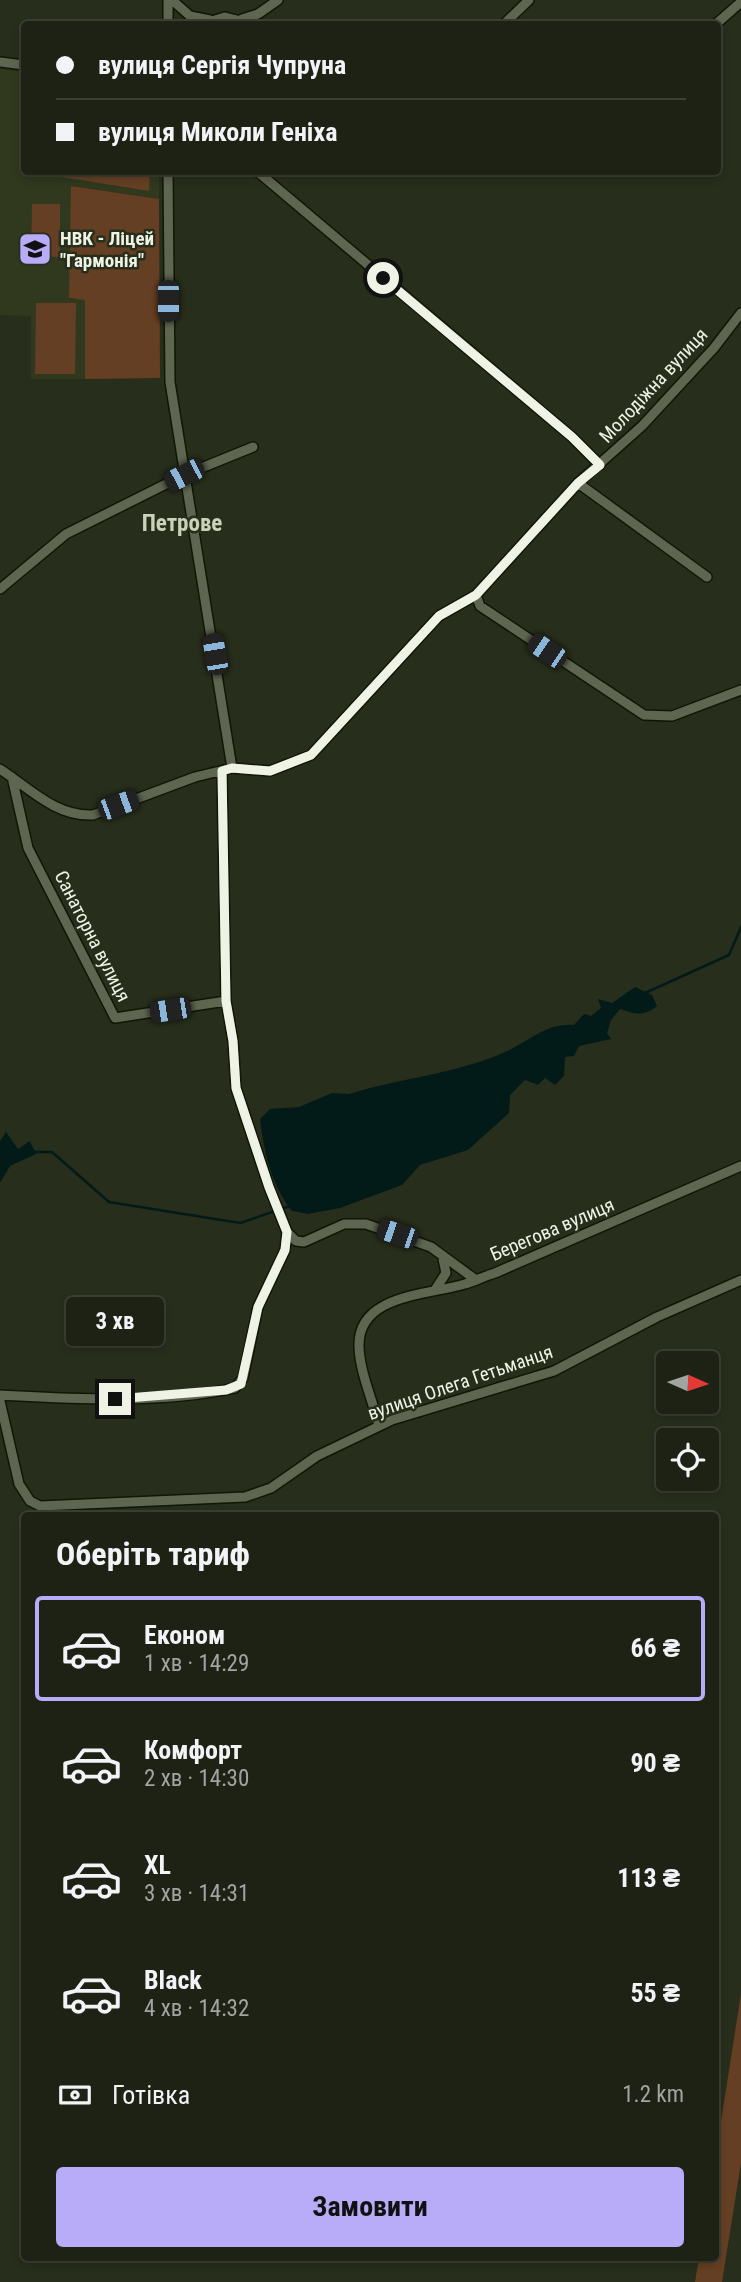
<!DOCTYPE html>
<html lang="uk">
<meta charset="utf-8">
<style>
body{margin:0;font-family:"Roboto Condensed",sans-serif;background:#262a1e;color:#f1f3f6;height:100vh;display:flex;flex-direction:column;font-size:26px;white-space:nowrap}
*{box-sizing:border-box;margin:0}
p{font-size:23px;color:#a1a4a0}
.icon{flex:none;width:38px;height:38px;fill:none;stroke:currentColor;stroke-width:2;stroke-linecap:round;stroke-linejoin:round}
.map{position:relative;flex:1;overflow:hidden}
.sheet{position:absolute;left:21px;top:1512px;width:698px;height:749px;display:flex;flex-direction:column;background:#1e2215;border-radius:7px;box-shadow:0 4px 10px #0003,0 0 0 2px #3c3f34}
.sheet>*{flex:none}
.banner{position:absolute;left:21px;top:21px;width:700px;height:154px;border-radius:7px;box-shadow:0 4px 10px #0003,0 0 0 2px #3c3f34;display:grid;align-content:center;height:154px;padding:0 35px;background:#1e2215}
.needle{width:46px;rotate:93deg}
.tools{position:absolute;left:656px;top:1351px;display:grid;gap:14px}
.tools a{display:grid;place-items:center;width:63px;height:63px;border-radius:7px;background:#1e2215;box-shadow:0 4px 10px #0003,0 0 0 2px #3c3f34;font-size:35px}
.end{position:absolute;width:32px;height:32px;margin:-16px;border:9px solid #eef3e6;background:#111;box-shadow:0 0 0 4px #111}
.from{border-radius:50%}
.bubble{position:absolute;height:49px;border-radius:7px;background:#1e2215;box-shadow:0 4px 10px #0003,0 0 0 2px #3c3f34;font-size:23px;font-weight:700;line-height:49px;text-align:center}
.car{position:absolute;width:21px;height:42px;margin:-21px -10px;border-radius:9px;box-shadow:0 0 5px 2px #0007;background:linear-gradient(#222 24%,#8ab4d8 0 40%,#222 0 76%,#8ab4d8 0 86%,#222 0)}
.banner b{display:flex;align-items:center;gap:24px;height:66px;font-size:26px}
.banner b+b{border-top:2px solid #3c3f34}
.banner i{width:18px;height:18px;background:#f1f3f6}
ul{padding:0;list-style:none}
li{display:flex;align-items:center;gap:21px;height:105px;margin:0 14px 10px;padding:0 21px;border:4px solid transparent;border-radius:7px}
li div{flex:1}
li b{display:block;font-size:26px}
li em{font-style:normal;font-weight:700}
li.current{border-color:#b8abf7}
li>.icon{width:63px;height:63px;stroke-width:1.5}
h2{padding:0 35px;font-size:32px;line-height:84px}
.pay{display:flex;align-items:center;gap:18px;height:77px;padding:0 35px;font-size:26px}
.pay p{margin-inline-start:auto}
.primary-button{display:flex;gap:14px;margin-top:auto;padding:14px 35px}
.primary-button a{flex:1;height:80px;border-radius:7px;background:#b8abf7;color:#111;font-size:28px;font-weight:700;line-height:80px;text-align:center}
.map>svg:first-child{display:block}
.built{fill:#30381e}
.green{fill:#653f23}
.water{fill:#021b19}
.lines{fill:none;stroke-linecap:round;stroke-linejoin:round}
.stream{stroke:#021b19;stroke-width:2.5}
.minor-casing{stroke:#111605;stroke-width:12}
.minor{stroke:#5e6550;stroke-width:9}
.route{stroke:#eef3e6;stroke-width:9}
.labels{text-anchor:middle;stroke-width:5;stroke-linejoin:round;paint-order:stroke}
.poi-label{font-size:19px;font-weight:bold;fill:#eef3e6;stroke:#282e1c;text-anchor:start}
.street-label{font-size:19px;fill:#eef3e6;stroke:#282e1c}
.quarter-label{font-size:23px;font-weight:bold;fill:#cad2ba;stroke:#282e1c}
</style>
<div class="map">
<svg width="741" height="2282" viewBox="0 0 741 2282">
<rect width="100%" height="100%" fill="#282e1c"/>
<path class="built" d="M 0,69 L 24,72 L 24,172 L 159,172 L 159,199 L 72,186 L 70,299 L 85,299 L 85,379 L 31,379 L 31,316 L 0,315 Z"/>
<path class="green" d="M 31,172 L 150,172 L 149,191 Z
M 71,186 L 159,199 L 160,378 L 85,379 L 85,300 L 69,298 Z
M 32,204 L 60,204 L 60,257 L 31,256 Z
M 36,303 L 76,303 L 75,374 L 35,374 Z
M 741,1994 L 741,2163 L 722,2282 L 695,2282 L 699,2258 L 716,2258 L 716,2153 Z"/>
<path class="water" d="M 635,987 L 652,995 L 657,1006 C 644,1017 635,1014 620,1009 L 611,1020 L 607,1033 L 611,1039 L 579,1046 L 574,1056 L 565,1057 L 564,1076 L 555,1085 L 545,1078 L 538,1085 L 525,1080 L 510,1095 L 509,1113 L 468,1150 L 420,1165 L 402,1185 L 340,1208 L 308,1214 L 292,1211 C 271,1184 264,1152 260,1119 L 270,1109 L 299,1107 L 332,1093 L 349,1094 C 400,1078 456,1074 505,1052 C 530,1041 546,1023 574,1025 L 584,1014 L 591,1016 L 601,1008 L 598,999 L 612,1003 Z
M 6,1132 L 18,1149 L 30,1141 L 36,1154 L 10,1166 L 0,1183 L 0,1141 Z"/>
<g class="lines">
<path class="stream" d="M 645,993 L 729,955 L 741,927
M 33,1152 L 52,1152 L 109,1202 L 240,1223 L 290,1206"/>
<defs>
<path id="minor" d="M 168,0 L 168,24
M 172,0 L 190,16 L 210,20
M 242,19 L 258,14 L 278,0
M 202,24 L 225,17 L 253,24
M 504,24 L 529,0
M 716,24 L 741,2
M 0,62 L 24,65
M 168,172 L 170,382 L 232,768
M 258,172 L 572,437 L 600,465
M 578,483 L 707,577
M 0,589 L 66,534 L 184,475 L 253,447
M 476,595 L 480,606 L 644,715 L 672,716 L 741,690
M 0,769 C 29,788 56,817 93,815 L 195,777 L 232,768 L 270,771 L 311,755 L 439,616 L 476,595 L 578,483 L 642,426 L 714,348 L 741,313
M 12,777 L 28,848 L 115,1018 L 226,1001
M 287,1232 L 296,1241 L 304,1242 L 344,1224 L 366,1224 L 431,1247 L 476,1280
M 435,1290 L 446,1273 L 443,1259
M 0,1395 C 77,1399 158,1404 235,1388 L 243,1378 L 258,1307 L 285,1250 L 287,1232 L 269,1187 L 236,1088 L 233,1041 L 226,1001 L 222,771
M 0,1401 L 19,1484 L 30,1501 L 40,1506 L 245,1497 L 271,1488 L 317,1456 L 392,1420 L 554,1371 L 657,1317 L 741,1280
M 379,1426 C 373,1401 360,1373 359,1347 C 357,1294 429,1295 465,1284 C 475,1281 485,1276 495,1273 L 741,1166"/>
</defs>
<use href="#minor" class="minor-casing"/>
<use href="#minor" class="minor"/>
</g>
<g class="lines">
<path class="route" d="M 115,1399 L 226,1390 L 241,1384 L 258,1307 L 285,1250 L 287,1232 L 269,1187 L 236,1088 L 233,1041 L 226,1001 L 222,771 L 232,768 L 270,771 L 311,755 L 439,616 L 476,595 L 578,483 L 600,465 L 572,437 L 383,278"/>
</g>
<defs>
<symbol id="school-square" viewBox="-11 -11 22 22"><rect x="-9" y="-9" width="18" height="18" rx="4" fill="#b8abf7" stroke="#282e1c"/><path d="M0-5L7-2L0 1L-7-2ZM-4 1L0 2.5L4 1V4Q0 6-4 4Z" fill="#111"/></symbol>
</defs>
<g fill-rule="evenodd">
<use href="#school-square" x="16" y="230" width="38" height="38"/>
</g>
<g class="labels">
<g class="poi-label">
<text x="60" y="245">НВК - Ліцей<tspan x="60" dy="22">"Гармонія"</tspan></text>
</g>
<g class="street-label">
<text transform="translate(653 385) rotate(-47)" y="7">Молодіжна вулиця</text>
<text transform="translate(93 936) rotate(63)" y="7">Санаторна вулиця</text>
<text transform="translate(552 1229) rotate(-23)" y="7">Берегова вулиця</text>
<text transform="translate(460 1382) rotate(-19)" y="7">вулиця Олега Гетьманця</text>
</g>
<g class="quarter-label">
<text x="182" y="531">Петрове</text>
</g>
</g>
</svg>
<div class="tools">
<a><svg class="needle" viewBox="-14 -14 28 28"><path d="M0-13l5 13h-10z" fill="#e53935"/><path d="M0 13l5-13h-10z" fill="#a1a4a0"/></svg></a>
<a><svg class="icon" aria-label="locate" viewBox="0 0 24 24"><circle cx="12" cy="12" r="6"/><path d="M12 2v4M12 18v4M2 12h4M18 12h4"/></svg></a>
</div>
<i class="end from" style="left:383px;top:278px"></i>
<i class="end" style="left:115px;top:1399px"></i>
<div class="bubble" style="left:66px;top:1297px;width:98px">3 хв</div>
<i class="car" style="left:168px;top:301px;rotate:180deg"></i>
<i class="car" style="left:184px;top:475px;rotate:243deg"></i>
<i class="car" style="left:547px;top:651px;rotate:304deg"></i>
<i class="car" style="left:215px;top:654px;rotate:350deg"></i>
<i class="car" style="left:118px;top:805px;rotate:70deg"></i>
<i class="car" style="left:170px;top:1010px;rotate:261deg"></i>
<i class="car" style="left:397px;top:1234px;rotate:289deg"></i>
<div class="banner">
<b><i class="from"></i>вулиця Сергія Чупруна</b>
<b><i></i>вулиця Миколи Геніха</b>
</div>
<section class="sheet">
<h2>Оберіть тариф</h2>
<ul>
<li class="current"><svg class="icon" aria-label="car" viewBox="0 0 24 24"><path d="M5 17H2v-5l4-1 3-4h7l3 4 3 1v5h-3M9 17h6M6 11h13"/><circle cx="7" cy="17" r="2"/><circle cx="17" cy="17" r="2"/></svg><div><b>Економ</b><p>1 хв · 14:29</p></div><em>66 ₴</em></li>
<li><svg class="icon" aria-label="car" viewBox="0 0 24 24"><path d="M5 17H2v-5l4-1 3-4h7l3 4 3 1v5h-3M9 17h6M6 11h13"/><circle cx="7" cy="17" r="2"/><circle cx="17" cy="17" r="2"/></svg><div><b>Комфорт</b><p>2 хв · 14:30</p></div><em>90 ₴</em></li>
<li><svg class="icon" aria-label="car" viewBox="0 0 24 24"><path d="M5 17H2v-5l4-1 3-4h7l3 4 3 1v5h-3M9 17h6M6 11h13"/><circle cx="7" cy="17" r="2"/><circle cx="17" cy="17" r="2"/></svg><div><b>XL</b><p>3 хв · 14:31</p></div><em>113 ₴</em></li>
<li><svg class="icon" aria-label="car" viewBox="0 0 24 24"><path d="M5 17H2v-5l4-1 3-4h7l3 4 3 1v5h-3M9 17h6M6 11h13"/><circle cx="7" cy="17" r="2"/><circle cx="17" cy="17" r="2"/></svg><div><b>Black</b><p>4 хв · 14:32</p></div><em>55 ₴</em></li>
</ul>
<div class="pay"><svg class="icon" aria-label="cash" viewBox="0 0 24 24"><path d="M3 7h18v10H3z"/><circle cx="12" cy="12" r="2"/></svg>Готівка<p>1.2 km</p></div>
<div class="primary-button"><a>Замовити</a></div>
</section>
</div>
